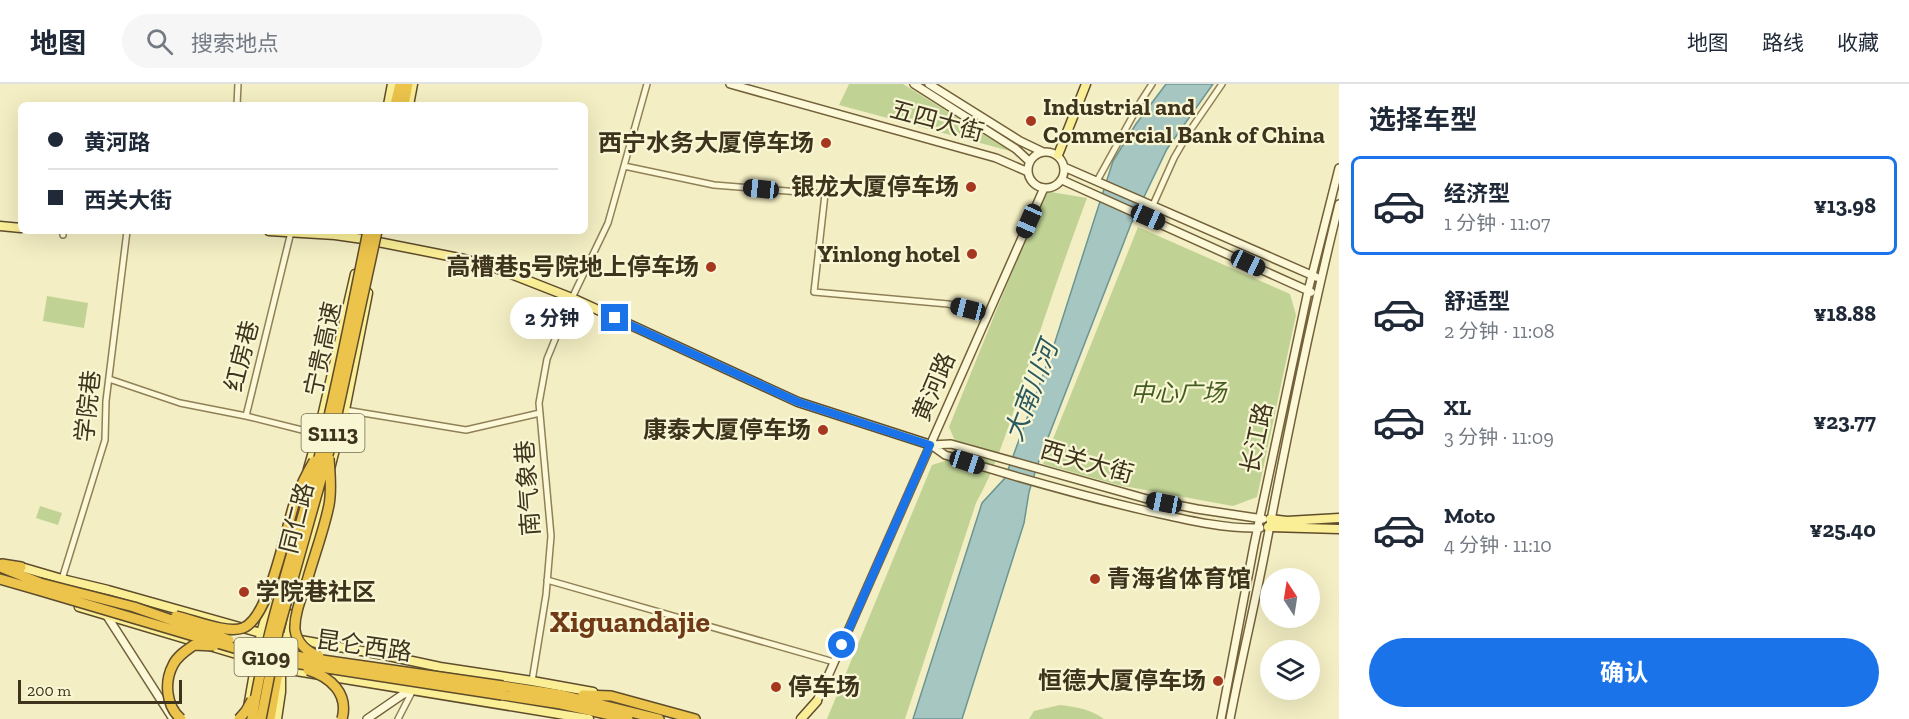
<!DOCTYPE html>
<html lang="zh">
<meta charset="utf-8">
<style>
body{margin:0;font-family:"Zilla Slab","Noto Sans SC",serif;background:#f6f6f7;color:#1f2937;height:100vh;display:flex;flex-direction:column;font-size:22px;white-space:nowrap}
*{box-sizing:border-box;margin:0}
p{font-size:20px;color:#747a83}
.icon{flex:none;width:33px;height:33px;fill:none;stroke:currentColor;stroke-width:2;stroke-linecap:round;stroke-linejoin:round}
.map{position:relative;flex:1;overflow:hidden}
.drawer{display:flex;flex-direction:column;background:#fff;width:570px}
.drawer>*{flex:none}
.top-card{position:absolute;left:18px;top:18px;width:570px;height:132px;border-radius:9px;box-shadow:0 6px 24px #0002;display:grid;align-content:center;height:132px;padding:0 30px;background:#fff}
.needle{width:39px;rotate:348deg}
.buttons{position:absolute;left:1260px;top:484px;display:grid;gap:12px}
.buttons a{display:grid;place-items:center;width:60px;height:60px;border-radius:50%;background:#fff;box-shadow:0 6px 24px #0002;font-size:30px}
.scale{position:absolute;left:18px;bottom:15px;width:164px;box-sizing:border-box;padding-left:6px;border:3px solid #3e331d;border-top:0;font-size:16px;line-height:21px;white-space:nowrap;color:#3e331d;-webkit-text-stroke:4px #f9f6d4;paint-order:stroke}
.end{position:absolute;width:27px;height:27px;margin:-14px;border:8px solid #1a73e8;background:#fff;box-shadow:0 0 0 3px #fff}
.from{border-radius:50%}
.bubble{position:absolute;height:42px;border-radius:21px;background:#fff;box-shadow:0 6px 24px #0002;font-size:20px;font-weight:700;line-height:42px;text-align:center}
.car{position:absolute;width:18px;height:36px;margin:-18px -9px;border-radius:8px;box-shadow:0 0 4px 2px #0007;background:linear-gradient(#222 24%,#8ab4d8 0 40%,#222 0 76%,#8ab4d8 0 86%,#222 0)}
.top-card b{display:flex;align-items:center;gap:21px;height:57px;font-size:22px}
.top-card b+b{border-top:2px solid #e0e1e3}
.top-card i{width:15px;height:15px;background:#1f2937}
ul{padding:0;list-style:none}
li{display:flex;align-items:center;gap:18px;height:99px;margin:0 12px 9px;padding:0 18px;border:3px solid transparent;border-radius:9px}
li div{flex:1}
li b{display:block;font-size:22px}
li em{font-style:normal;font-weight:700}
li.active{border-color:#1a73e8}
li>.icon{width:54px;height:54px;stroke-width:1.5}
h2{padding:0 30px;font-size:27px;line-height:72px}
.action{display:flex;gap:12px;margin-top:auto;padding:12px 30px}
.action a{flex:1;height:69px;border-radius:36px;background:#1a73e8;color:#fff;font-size:24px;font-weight:700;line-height:69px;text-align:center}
header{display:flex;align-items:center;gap:36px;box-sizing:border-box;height:84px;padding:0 30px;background:#fff;border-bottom:2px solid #e0e1e3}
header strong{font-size:28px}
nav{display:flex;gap:33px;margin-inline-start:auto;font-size:21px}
.search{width:420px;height:54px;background:#f6f6f7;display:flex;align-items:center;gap:15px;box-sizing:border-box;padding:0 21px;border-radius:33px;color:#747a83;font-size:22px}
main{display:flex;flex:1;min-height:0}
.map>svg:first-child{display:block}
.green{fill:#c0d395}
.water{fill:#a6c6c2;stroke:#6b9593;stroke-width:1.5}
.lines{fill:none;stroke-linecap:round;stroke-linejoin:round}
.street-casing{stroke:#908057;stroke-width:8}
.secondary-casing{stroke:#72613a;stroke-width:10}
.primary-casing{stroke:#5e4c2c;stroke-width:11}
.highway-casing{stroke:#5e4c2c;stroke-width:12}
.street{stroke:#fcf8d8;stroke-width:5}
.secondary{stroke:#fcf8d8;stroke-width:7}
.primary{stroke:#faee97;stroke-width:8}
.highway{stroke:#ecc34b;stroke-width:9}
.highway-bridge-casing{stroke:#5e4c2c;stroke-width:12;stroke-linecap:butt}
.highway-bridge{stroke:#ecc34b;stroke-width:9}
.route{stroke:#1a73e8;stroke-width:8}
.poi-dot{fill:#a73820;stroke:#f9f6d4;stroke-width:2}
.labels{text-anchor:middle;stroke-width:4.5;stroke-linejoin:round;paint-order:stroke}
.shield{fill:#f9f6d4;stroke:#766e54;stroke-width:1.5}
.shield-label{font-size:22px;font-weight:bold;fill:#3e331d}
.poi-label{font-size:24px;font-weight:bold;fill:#3e331d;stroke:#f9f6d4;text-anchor:end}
.street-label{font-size:24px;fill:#3e331d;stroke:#f9f6d4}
.park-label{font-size:24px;font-style:italic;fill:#435d21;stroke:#f9f6d4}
.water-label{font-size:26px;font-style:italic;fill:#2b5960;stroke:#f9f6d4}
.district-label{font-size:30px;font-weight:bold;fill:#703a17;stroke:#f9f6d4}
</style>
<header>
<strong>地图</strong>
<div class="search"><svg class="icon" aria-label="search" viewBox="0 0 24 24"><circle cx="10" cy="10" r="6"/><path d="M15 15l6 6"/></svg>搜索地点</div>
<nav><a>地图</a><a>路线</a><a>收藏</a></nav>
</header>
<main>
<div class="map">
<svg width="1339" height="635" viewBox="0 0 1339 635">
<rect width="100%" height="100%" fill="#f3eec3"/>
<path class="green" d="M 849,0 L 903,0 L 1010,67 L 839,21 Z
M 1051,108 L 1087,114 C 1065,173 1045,232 1025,292 C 1011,335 998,379 976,419 L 905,635 L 827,635 L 932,381 L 951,375 L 956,359 L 949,343 L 1044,109 Z
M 1138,143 L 1290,210 L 1296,231 L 1257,413 L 1233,422 L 1118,401 L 1043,380 Z
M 47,212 L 88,219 L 84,244 L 43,237 Z
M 40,422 L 62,429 L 58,441 L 36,434 Z
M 1060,621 C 1077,623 1090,625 1104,635 L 1029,635 L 1034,627 Z"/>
<path class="water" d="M 1166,0 L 1213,0 L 1167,65 L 1131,140 L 1037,382 L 1029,408 L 1024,439 L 962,635 L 913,635 L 982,419 L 1005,394 L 1054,261 L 1113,77 L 1136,40 Z"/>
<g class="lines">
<defs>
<path id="street" d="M 237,21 L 238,0
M 624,82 L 714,101 L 825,110 L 814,208 L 948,220 L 968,225 L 986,233
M 1097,97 L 1141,17 L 1152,0
M 1153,121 L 1174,74 L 1189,48 L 1222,0
M 63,151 L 63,147
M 109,295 L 180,319 L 246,332 L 318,350
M 345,326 L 466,346 L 540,329
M 246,332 L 291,148
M 62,495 L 105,356 L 106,317 L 127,147
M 547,496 L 834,578
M 532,597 L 546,511 L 551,452 L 539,319 L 547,275 L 572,214 L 608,139 L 647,0
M 398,635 L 413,606"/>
<path id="secondary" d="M 730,0 L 996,74 L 1028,88
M 914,0 L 1016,65 L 1030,78
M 929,0 L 1020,57 L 1043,68
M1028 86a18 18 0 1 1 36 0a18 18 0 1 1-36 0Z
M 1064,83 L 1316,193
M 1062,96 L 1311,208
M 931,361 L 945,371 C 1012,392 1079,411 1147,427 C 1183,435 1223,445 1260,444
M 931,361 L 951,360 L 1147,415 L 1197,425 L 1263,435
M 107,532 L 173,635
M 817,617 L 1044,104
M 367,635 L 402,611 L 413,606
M 1221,635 L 1254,461 L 1308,207 L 1339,84
M 1230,635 C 1241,577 1255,520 1266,462 C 1288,347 1311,233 1339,120"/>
<path id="primary" d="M 388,21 L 392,0
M 409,21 L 413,0
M 1058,71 L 1086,0
M 0,142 L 21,144
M 269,147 L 335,151 L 363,155 L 464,175 L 498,185 L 572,214 L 798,318 L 931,361
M 308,385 L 318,350 L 355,190
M 1270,435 L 1287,437 L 1339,434
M 1268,443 L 1339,445
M 21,483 L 62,495 L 108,506 L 261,549 L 384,571 L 440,583 L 532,597 L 593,608
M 297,515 L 345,326 L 368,209
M 79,523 L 290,586 L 589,635
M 283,573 L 293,530
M 246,635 L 261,549 L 276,498
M 277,635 L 281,608 L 281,589
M 801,635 L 817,617"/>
<path id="highway" d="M 395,21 L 400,0
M 404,21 L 408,0
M 2,480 L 21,483
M 0,483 L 40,499
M 0,495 L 38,506
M 503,602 L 562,611 L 659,635
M 502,611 L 561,620 L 628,635
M 583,611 L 611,612 L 695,635
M 270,635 L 277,594 L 281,584"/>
</defs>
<use href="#street" class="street-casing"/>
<use href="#secondary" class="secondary-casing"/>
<use href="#primary" class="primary-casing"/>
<use href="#highway" class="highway-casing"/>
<use href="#street" class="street"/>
<use href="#secondary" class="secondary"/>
<use href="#primary" class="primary"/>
<use href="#highway" class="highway"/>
<defs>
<path id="highway-bridge" d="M 40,499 L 134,523 L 229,556
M 38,506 L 275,576 L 502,611
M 176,532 C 194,536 227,550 243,544 C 270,534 286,442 296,414 C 301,401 307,389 314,377
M 242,560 L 301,573 L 503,602
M 319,572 C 307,568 297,559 295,546 C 294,530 302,512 307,497 C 314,472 324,446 329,421 C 332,405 330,390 329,374
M 308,586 C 330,593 349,609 342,635
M 181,635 C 166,622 164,598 173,581 C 177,572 187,566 194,561 L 214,562
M 239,635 L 246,627 L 252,616
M 252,635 C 266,543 298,455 321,366 C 339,293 353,220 368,147
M 261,635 L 278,548 L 329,367 L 377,147"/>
</defs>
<use href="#highway-bridge" class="highway-bridge-casing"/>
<use href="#highway-bridge" class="highway-bridge"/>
</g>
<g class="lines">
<path class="route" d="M 615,234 L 798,318 L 930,361 L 842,561"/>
</g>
<g class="poi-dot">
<circle cx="1031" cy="37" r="6"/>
<circle cx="826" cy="59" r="6"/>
<circle cx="971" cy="103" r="6"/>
<circle cx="972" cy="170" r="6"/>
<circle cx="711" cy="183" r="6"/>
<circle cx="823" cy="346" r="6"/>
<circle cx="1095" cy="495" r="6"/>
<circle cx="244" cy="508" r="6"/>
<circle cx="1218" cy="597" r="6"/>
<circle cx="776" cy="603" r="6"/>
</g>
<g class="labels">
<g class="shield">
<rect x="301.5" y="330" width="63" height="38" rx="4.5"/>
<rect x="234.5" y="554" width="63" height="38" rx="4.5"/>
</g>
<g class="shield-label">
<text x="333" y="357">S1113</text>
<text x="266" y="581">G109</text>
</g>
<g class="poi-label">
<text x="1043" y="31" text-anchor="start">Industrial and<tspan x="1043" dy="28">Commercial Bank of China</tspan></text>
<text x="814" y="67">西宁水务大厦停车场</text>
<text x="959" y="111">银龙大厦停车场</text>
<text x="960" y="178">Yinlong hotel</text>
<text x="699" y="191">高槽巷5号院地上停车场</text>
<text x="811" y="354">康泰大厦停车场</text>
<text x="1107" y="503" text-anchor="start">青海省体育馆</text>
<text x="256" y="516" text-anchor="start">学院巷社区</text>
<text x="1206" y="605">恒德大厦停车场</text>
<text x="788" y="611" text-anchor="start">停车场</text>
</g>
<g class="street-label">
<text transform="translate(937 37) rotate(15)" y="8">五四大街</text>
<text transform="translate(323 265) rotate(-78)" y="8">宁贵高速</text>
<text transform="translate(242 272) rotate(-76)" y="8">红房巷</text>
<text transform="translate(934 303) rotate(-67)" y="8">黄河路</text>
<text transform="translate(88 322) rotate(-84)" y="8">学院巷</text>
<text transform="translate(1257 354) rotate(-78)" y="8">长江路</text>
<text transform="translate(1087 378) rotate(16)" y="8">西关大街</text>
<text transform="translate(528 404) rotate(-94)" y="8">南气象巷</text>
<text transform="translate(297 434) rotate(-76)" y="8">同仁路</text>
<text transform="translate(364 562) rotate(8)" y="8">昆仑西路</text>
</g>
<g class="park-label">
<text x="1178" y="317">中心广场</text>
</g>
<g class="water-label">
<text transform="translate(1031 307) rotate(-69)" y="9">大南川河</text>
</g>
<g class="district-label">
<text x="630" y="548">Xiguandajie</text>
</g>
</g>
</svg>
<div class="buttons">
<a><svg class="needle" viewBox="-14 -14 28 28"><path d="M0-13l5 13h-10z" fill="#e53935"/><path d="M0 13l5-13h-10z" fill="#747a83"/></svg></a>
<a><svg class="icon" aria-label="layers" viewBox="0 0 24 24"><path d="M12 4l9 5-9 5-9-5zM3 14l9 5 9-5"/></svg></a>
</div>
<div class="scale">200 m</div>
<i class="end from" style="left:842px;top:561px"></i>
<i class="end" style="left:615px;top:234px"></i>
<div class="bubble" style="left:510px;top:213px;width:84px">2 分钟</div>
<i class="car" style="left:761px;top:105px;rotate:276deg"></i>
<i class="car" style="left:1148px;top:133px;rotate:114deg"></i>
<i class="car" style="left:1029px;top:137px;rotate:204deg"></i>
<i class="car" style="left:1248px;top:179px;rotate:115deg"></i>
<i class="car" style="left:968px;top:225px;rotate:284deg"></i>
<i class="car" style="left:967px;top:378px;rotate:108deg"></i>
<i class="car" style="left:1164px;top:419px;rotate:281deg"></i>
<div class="top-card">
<b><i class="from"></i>黄河路</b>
<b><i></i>西关大街</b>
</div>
</div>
<section class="drawer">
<h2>选择车型</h2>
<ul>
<li class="active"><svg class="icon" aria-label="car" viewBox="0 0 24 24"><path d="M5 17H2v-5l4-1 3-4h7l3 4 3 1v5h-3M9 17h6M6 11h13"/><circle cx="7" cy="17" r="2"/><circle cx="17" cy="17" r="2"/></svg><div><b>经济型</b><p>1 分钟 · 11:07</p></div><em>¥13.98</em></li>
<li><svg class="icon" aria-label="car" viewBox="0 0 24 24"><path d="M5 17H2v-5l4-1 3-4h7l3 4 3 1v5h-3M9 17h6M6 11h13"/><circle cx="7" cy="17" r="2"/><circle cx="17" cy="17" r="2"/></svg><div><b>舒适型</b><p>2 分钟 · 11:08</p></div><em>¥18.88</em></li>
<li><svg class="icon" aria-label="car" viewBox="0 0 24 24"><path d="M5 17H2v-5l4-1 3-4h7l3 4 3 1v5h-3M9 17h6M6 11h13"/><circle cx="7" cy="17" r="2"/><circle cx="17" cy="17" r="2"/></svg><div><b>XL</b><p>3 分钟 · 11:09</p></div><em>¥23.77</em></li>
<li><svg class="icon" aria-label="car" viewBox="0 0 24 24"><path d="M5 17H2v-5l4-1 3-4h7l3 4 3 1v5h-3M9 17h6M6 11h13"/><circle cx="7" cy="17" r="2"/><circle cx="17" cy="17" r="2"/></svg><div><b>Moto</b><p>4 分钟 · 11:10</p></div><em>¥25.40</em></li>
</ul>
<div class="action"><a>确认</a></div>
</section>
</main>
